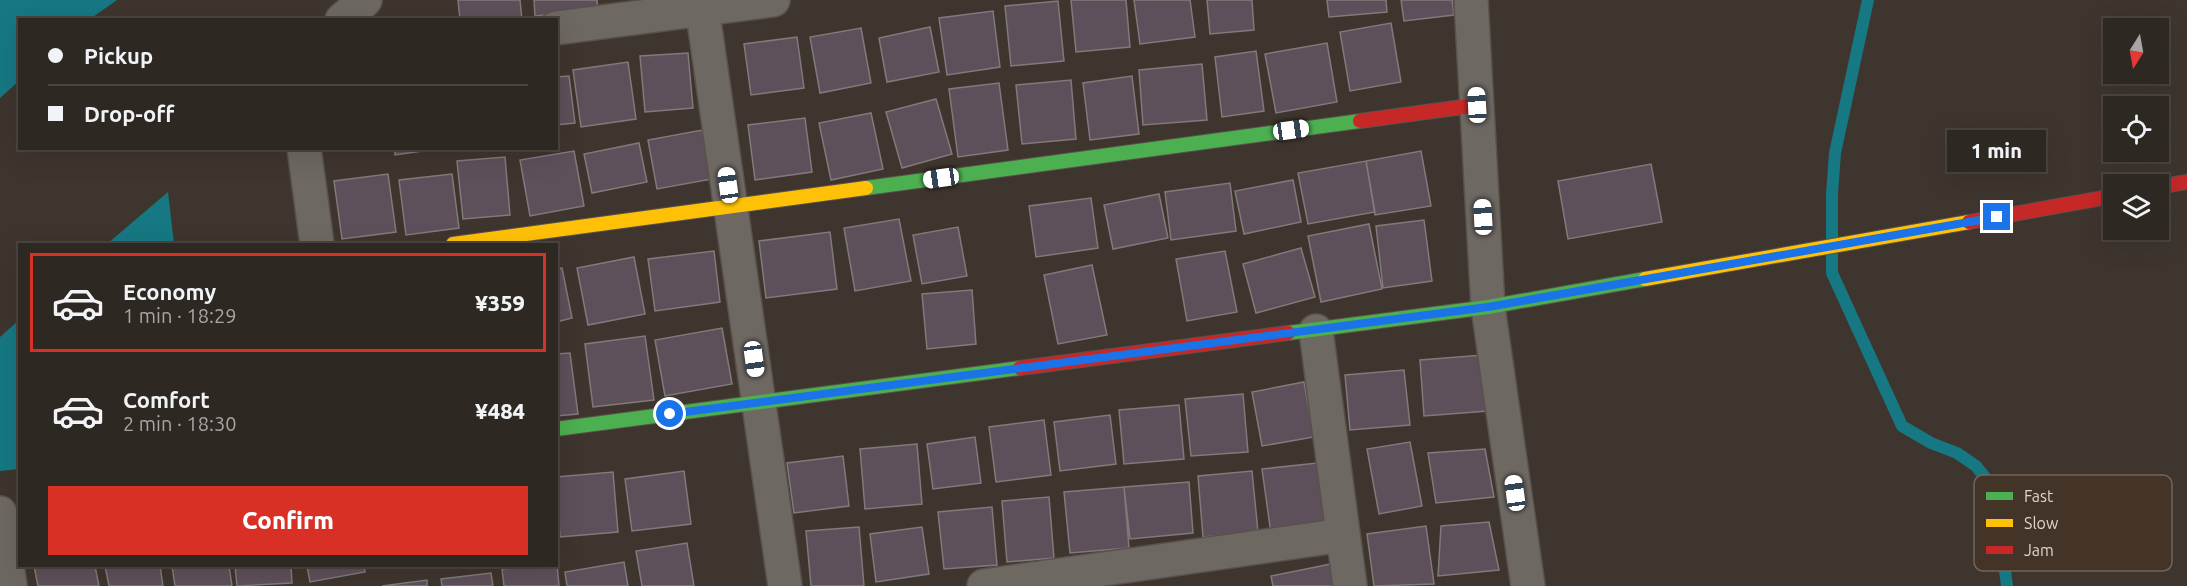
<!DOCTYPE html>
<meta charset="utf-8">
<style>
body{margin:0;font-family:Ubuntu,sans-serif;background:#36302a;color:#f1f3f6;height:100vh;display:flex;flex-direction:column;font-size:22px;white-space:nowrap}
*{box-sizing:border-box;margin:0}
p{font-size:20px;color:#a7a6a5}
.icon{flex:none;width:33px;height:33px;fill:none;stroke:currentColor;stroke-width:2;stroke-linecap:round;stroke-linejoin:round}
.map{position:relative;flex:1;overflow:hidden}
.panel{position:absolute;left:18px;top:243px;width:540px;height:324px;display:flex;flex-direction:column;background:#2e2822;border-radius:0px;box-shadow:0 6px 24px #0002,0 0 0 2px #494440}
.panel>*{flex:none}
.guide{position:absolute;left:18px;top:18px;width:540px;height:132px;border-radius:0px;box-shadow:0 6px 24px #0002,0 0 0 2px #494440;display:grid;align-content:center;height:132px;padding:0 30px;background:#2e2822}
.needle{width:39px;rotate:191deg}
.tools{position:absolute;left:2103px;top:18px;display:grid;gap:12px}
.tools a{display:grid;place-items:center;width:66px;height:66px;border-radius:0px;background:#2e2822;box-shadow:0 6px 24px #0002,0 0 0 2px #494440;font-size:30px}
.end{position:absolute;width:27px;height:27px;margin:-14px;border:8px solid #1a73e8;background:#fff;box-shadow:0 0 0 3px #fff}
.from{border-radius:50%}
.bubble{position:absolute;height:42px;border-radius:0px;background:#2e2822;box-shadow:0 6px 24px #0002,0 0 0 2px #494440;font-size:20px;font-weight:800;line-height:42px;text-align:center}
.car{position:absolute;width:18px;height:36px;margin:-18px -9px;border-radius:8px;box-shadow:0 0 4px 2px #0007;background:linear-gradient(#fff 24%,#345 0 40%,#fff 0 76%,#345 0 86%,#fff 0)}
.guide b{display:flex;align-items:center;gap:21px;height:57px;font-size:22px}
.guide b+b{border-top:2px solid #494440}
.guide i{width:15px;height:15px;background:#f1f3f6}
ul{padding:10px 0 0;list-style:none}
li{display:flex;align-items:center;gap:18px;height:99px;margin:0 12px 9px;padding:0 18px;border:3px solid transparent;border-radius:0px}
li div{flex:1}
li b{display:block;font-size:22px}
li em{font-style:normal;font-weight:800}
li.selected{border-color:#d93025}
li>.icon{width:54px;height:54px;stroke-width:1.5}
.button{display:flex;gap:12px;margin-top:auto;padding:12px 30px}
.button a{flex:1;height:69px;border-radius:0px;background:#d93025;color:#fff;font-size:24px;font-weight:800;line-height:69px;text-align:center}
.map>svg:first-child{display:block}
.water{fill:#167883}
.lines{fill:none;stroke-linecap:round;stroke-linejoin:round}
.stream{stroke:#167883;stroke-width:12}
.building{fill:#5e505a;stroke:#817a7a;stroke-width:1.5}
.street-casing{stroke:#59514b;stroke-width:36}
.fast-casing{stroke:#59514b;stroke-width:16}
.slow-casing{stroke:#59514b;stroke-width:16}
.jam-casing{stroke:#59514b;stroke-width:16}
.street{stroke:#6e6863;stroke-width:33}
.fast{stroke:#4caf50;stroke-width:14}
.slow{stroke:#ffc107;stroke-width:14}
.jam{stroke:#c62828;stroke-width:14}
.route{stroke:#1a73e8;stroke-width:8}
.key{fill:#443428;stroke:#72645a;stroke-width:1.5}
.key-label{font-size:16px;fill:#dfd5ce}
</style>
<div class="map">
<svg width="2187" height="586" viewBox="0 0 2187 586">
<rect width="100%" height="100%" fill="#3e352e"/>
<path class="water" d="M 0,0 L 117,0 L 90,19 L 20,20 L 19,81 L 0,98 Z
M 168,192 L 174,244 L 107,244 Z
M 19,320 L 19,469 L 0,471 L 0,337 Z"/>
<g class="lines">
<path class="stream" d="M 1868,0 L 1835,153 L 1832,194 L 1832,273 L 1902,426 L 1931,443 L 1957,453 L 1976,466 L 1987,480 L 1996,502 L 2007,586"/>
</g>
<path class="building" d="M 458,0 L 520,0 L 522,20 L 460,20 Z
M 534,0 L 597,0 L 598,11 L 535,16 Z
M 1071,0 L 1126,0 L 1130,47 L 1076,52 Z
M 1134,0 L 1190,0 L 1195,37 L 1140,44 Z
M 1207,0 L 1252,0 L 1254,30 L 1210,34 Z
M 1327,0 L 1386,0 L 1387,12 L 1329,17 Z
M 1401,0 L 1452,0 L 1454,15 L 1404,21 Z
M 1058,1 L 1064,61 L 1011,66 L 1005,6 Z
M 993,11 L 1000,67 L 947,75 L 939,18 Z
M 1391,23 L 1401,82 L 1350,91 L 1340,32 Z
M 930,27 L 939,72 L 887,82 L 879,38 Z
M 861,28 L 871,83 L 820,93 L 810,37 Z
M 797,37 L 804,88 L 751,95 L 744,44 Z
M 1327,43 L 1337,102 L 1276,113 L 1265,54 Z
M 1256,51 L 1264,111 L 1222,117 L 1215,57 Z
M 688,53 L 693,108 L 645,112 L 640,56 Z
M 628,62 L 636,119 L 581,127 L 573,70 Z
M 1202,64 L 1207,120 L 1143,125 L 1139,70 Z
M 569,76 L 575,123 L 556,125 L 556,77 Z
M 1132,76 L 1139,134 L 1090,140 L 1083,83 Z
M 1071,80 L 1076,139 L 1022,144 L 1016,85 Z
M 999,83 L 1008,150 L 958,157 L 949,89 Z
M 936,99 L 952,154 L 902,168 L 886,112 Z
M 871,113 L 883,169 L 831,180 L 819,123 Z
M 805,118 L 812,172 L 755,180 L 748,125 Z
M 702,130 L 712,179 L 657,189 L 648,140 Z
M 639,143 L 647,182 L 592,193 L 584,154 Z
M 395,148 L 444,148 L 395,155 Z
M 574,151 L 584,206 L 530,216 L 520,160 Z
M 1421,151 L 1431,206 L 1375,215 L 1366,161 Z
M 505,157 L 510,215 L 463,219 L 457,161 Z
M 1366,161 L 1375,212 L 1308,224 L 1298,173 Z
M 1651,164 L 1662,222 L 1568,239 L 1558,181 Z
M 388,174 L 396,232 L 342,239 L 334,181 Z
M 452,174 L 459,228 L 406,235 L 399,180 Z
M 1293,180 L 1301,222 L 1244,234 L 1235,191 Z
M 1230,183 L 1236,231 L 1171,240 L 1165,192 Z
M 1159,194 L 1168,238 L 1113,249 L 1104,205 Z
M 1091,198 L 1098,248 L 1036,257 L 1029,206 Z
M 899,219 L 911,281 L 855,291 L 844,228 Z
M 1424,220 L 1432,281 L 1383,288 L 1376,226 Z
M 1369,224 L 1382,289 L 1321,302 L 1308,236 Z
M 958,227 L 967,276 L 922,284 L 913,235 Z
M 830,232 L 837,289 L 766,298 L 759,241 Z
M 1301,248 L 1315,297 L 1256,313 L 1243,264 Z
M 714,251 L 720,302 L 655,311 L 648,259 Z
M 1225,251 L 1237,312 L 1187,321 L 1176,259 Z
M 634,257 L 645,314 L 588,325 L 577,268 Z
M 1092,265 L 1107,335 L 1058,344 L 1044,275 Z
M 562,268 L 572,318 L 556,322 L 556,269 Z
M 972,290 L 976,344 L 927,349 L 922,294 Z
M 722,328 L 732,384 L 665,396 L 655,340 Z
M 645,336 L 654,400 L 593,407 L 585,344 Z
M 570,353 L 578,414 L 556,416 L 556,354 Z
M 1483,355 L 1488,411 L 1424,416 L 1420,360 Z
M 1404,370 L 1410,425 L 1350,430 L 1345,375 Z
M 1304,382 L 1314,437 L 1262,446 L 1252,392 Z
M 1243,394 L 1248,452 L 1191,456 L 1185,399 Z
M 1179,405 L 1184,459 L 1124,464 L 1119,410 Z
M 1110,415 L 1116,464 L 1060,471 L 1054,422 Z
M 1044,420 L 1051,475 L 996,482 L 989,427 Z
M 975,437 L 981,483 L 933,489 L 927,444 Z
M 1410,442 L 1422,506 L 1379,514 L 1367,449 Z
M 917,444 L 922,504 L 865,509 L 860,449 Z
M 1485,449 L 1494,497 L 1436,503 L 1428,453 Z
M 843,456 L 849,506 L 794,513 L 787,463 Z
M 1317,463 L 1326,527 L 1271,534 L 1262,469 Z
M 684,471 L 691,524 L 632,531 L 625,479 Z
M 1252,471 L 1258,532 L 1203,537 L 1198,476 Z
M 613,472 L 618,532 L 560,537 L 556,477 Z
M 1189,482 L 1193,533 L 1130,539 L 1124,487 Z
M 1124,487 L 1129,548 L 1070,553 L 1064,492 Z
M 1049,497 L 1054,558 L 1007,562 L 1002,501 Z
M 992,507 L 997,565 L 944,569 L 938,512 Z
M 1489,522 L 1499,570 L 1438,576 L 1441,526 Z
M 1426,526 L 1434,584 L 1374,586 L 1367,534 Z
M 859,527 L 864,586 L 811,586 L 806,531 Z
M 922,527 L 929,574 L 876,582 L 870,534 Z
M 687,543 L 694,586 L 642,586 L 636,551 Z
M 624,562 L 628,586 L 567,586 L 565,572 Z
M 557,564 L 559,586 L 504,586 L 502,569 Z
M 1331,564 L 1335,586 L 1273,586 L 1271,576 Z
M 34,566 L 95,566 L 99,586 L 38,586 Z
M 105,566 L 160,566 L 163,586 L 109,586 Z
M 172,566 L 229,566 L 232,586 L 175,586 Z
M 235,566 L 291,566 L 292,583 L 237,586 Z
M 307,566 L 364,566 L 365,572 L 310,582 Z
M 491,573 L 493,586 L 442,586 L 441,579 Z
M 427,580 L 427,586 L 382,586 Z"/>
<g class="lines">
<defs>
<path id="street" d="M 701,0 L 785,586
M 1471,0 L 1488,307 L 1528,586
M 342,20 L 365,0
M 556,28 L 773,0
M 304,148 L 317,244
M 1316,331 L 1350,586
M 0,513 L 10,586
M 984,586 L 1343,535"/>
<path id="fast" d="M 866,188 L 1360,121
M 1288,333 L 1488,307 L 1645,279
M 556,429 L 1020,368"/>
<path id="slow" d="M 453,244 L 866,188
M 1645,279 L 1969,222"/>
<path id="jam" d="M 1360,121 L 1477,105
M 2158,187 L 2187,182
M 1969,222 L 2114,196
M 1020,368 L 1288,333"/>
</defs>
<use href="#street" class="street-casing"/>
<use href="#fast" class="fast-casing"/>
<use href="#slow" class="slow-casing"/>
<use href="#jam" class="jam-casing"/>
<use href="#street" class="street"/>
<use href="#fast" class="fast"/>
<use href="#slow" class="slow"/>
<use href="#jam" class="jam"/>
</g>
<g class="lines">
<path class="route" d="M 670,414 L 1488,307 L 1997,217"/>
</g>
<rect x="1974" y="475" width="198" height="96" rx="9" class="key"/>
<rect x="1986" y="492" width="27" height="8" fill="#4caf50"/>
<rect x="1986" y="519" width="27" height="8" fill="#ffc107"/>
<rect x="1986" y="546" width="27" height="8" fill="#c62828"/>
<g class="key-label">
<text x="2024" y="502">Fast</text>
<text x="2024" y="529">Slow</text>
<text x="2024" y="556">Jam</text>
</g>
</svg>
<div class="tools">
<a><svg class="needle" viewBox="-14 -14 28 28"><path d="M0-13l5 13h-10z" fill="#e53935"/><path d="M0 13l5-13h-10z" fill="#a7a6a5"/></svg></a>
<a><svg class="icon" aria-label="locate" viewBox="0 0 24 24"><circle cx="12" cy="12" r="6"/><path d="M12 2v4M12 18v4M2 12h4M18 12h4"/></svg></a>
<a><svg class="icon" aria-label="layers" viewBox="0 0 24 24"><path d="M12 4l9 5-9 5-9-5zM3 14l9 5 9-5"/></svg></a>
</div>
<i class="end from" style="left:670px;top:414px"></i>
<i class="end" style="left:1997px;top:217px"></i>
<div class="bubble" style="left:1947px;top:130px;width:99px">1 min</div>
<i class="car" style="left:1477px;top:105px;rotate:357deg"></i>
<i class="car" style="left:1291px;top:130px;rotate:82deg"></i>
<i class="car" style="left:941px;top:178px;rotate:262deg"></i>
<i class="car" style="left:728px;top:185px;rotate:352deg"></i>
<i class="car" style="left:1483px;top:217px;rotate:357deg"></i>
<i class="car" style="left:754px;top:359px;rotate:172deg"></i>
<i class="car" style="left:1515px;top:493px;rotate:352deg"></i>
<div class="guide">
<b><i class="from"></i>Pickup</b>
<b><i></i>Drop-off</b>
</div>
<section class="panel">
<ul>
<li class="selected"><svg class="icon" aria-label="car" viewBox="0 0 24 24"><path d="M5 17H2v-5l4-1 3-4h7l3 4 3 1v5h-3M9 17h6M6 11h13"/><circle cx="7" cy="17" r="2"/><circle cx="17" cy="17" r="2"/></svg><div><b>Economy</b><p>1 min · 18:29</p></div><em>¥359</em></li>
<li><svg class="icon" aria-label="car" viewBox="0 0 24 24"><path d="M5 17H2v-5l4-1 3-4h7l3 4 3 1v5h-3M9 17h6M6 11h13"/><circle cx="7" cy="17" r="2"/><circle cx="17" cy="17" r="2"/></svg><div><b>Comfort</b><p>2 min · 18:30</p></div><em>¥484</em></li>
</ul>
<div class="button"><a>Confirm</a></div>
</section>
</div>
